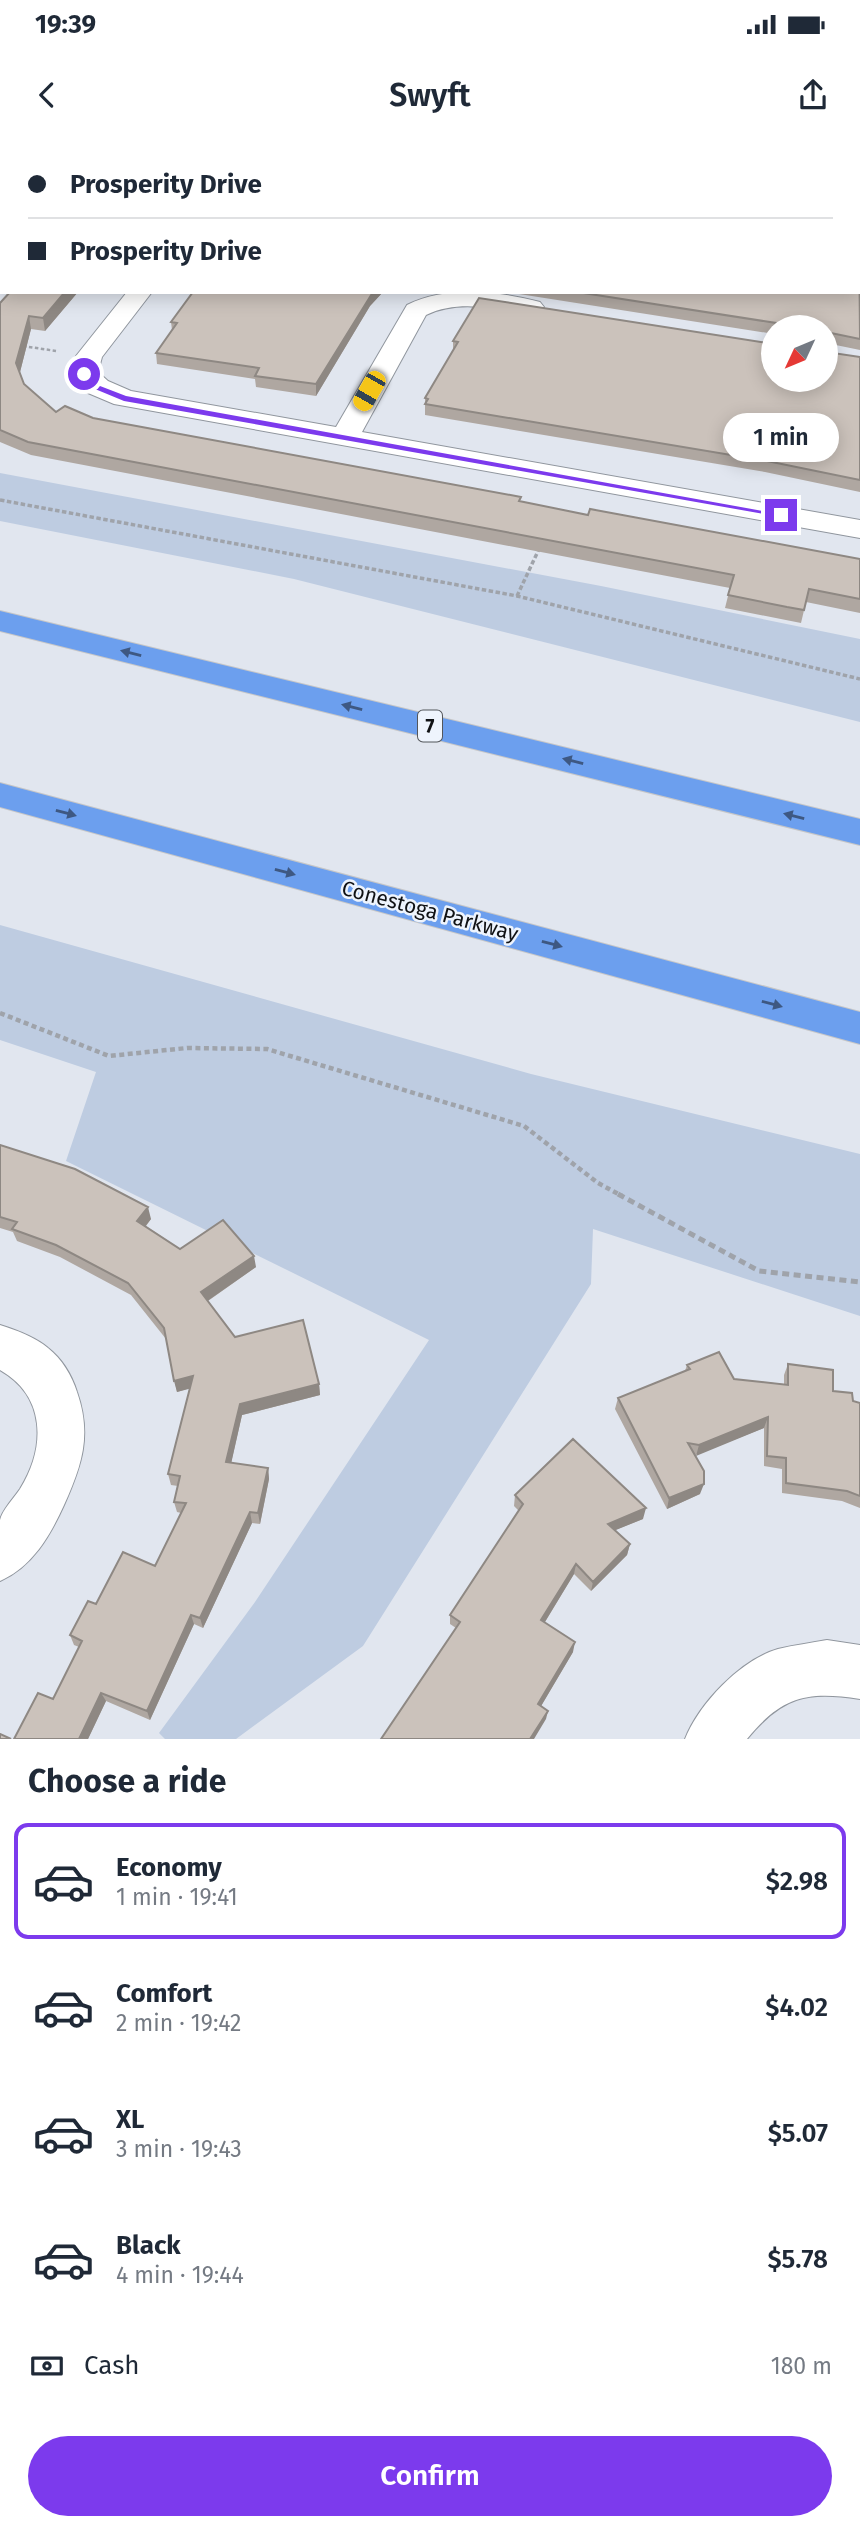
<!DOCTYPE html>
<meta charset="utf-8">
<style>
body{margin:0;font-family:"Fira Sans",sans-serif;background:#f6f6f7;color:#1f2937;height:100vh;display:flex;flex-direction:column;font-size:26px;white-space:nowrap}
*{box-sizing:border-box;margin:0}
p{font-size:23px;color:#747a83}
.icon{flex:none;width:38px;height:38px;fill:none;stroke:currentColor;stroke-width:2;stroke-linecap:round;stroke-linejoin:round}
.map{position:relative;height:1599px;overflow:hidden}
.details{display:flex;flex-direction:column;background:#fff;flex:1}
.details>*{flex:none}
.guide{position:absolute;left:0px;top:0px;width:861px;height:154px;box-shadow:0 4px 18px #0003;display:grid;align-content:center;height:154px;padding:0 28px;background:#fff}
.needle{width:46px;rotate:226deg}
.buttons{position:absolute;left:761px;top:175px;display:grid;gap:14px}
.buttons a{display:grid;place-items:center;width:77px;height:77px;border-radius:50%;background:#fff;box-shadow:0 4px 18px #0003;font-size:35px}
.end{position:absolute;width:32px;height:32px;margin:-16px;border:9px solid #7c3aed;background:#fff;box-shadow:0 0 0 4px #fff}
.from{border-radius:50%}
.bubble{position:absolute;height:49px;border-radius:24px;background:#fff;box-shadow:0 4px 18px #0003;font-size:23px;font-weight:600;line-height:49px;text-align:center}
.car{position:absolute;width:21px;height:42px;margin:-21px -10px;border-radius:9px;box-shadow:0 0 5px 2px #0007;background:linear-gradient(#f5c518 24%,#345 0 40%,#f5c518 0 76%,#345 0 86%,#f5c518 0)}
.guide b{display:flex;align-items:center;gap:24px;height:66px;font-size:26px}
.guide b+b{border-top:2px solid #e0e1e3}
.guide i{width:18px;height:18px;background:#1f2937}
ul{padding:0;list-style:none}
li{display:flex;align-items:center;gap:21px;height:116px;margin:0 14px 10px;padding:0 14px;border:4px solid transparent;border-radius:14px}
li div{flex:1}
li b{display:block;font-size:26px}
li em{font-style:normal;font-weight:600}
li.current{border-color:#7c3aed}
li>.icon{width:63px;height:63px;stroke-width:1.5}
h2{padding:0 28px;font-size:32px;line-height:84px}
.pay{display:flex;align-items:center;gap:18px;height:77px;padding:0 28px;font-size:26px}
.pay p{margin-inline-start:auto}
.button{display:flex;gap:14px;margin-top:auto;padding:14px 28px}
.button a{flex:1;height:80px;border-radius:42px;background:#7c3aed;color:#fff;font-size:28px;font-weight:600;line-height:80px;text-align:center}
.status{display:flex;justify-content:space-between;align-items:center;height:49px;padding:0 35px;background:#fff;direction:ltr}
.status svg{height:19px;fill:currentColor}
header{display:flex;justify-content:space-between;align-items:center;height:91px;padding:0 28px;background:#fff;font-size:32px;font-weight:600}
.map>svg:first-child{display:block}
.green{fill:#becce1}
.lines{fill:none;stroke-linecap:round;stroke-linejoin:round}
.minor-casing{stroke:#90969e;stroke-width:2}
.highway-casing{stroke:#c6c6c7;stroke-width:2}
.path-far3{stroke:#9fa3aa;stroke-width:2.5;stroke-dasharray:3.5 2.5;stroke-linecap:butt}
.path-far2{stroke:#9fa3aa;stroke-width:3.5;stroke-dasharray:4.5 2.5;stroke-linecap:butt}
.path-far1{stroke:#9fa3aa;stroke-width:4.5;stroke-dasharray:5 3.5;stroke-linecap:butt}
.path{stroke:#9fa3aa;stroke-width:5;stroke-dasharray:7 4.5;stroke-linecap:butt}
.minor{fill:#fff;fill-rule:evenodd}
.highway{fill:#6c9fee;fill-rule:evenodd}
.wall{fill:#afa7a1}
.shaded-wall{fill:#8e8883}
.building{fill:#cbc2bb;stroke:#8e8883;stroke-width:2}
.oneway{fill:#3e5882}
.route{fill:#7c3aed}
.labels{text-anchor:middle;stroke-width:5;stroke-linejoin:round;paint-order:stroke}
.shield{fill:#eef4fd;stroke:#53565b;stroke-width:2}
.shield-label{font-size:19px;font-weight:bold;fill:#101215}
.street-label{font-size:21px;fill:#101215;stroke:#eef4fd}
</style>
<div class="status"><b>19:39</b><svg viewBox="0 0 49 12"><path d="M0 12V9h3v3zM5 12V6h3v6zM10 12V3h3v9zM15 12V0h3v12zM26 1h20v11H26zM47 4h2v5h-2z"/></svg></div>
<header><svg class="icon" aria-label="back" viewBox="0 0 24 24"><path d="M15 5l-7 7 7 7"/></svg>Swyft<svg class="icon" aria-label="share" viewBox="0 0 24 24"><path d="M12 15V3M7 8l5-5 5 5M5 13v7h14v-7"/></svg></header>
<div class="map">
<svg width="860" height="1599" viewBox="0 0 860 1599">
<rect width="100%" height="100%" fill="#e1e6ef"/>
<path class="green" d="M 0,0 L 126,0 L 2,2 L 0,139 Z
M 0,333 L 601,446 L 860,499 L 860,582 L 294,439 L 0,381 Z
M 0,785 L 531,934 L 860,1014 L 860,1176 L 593,1089 L 591,1144 L 363,1506 L 236,1599 L 165,1599 L 159,1593 L 255,1462 L 429,1200 L 66,1021 L 96,932 L 0,900 Z"/>
<g class="lines">
<defs>
<path id="minor" d="M 252,0 L 287,0 L 288,2 L 253,2 Z
M 127,152 L 152,152 L 102,217 L 98,232 L 108,241 L 131,251 L 336,287 L 407,165 C 448,145 497,151 540,162 L 544,167 L 540,172 L 531,175 C 496,169 460,159 426,175 L 362,292 L 860,380 L 860,398 L 114,264 L 88,253 L 71,234 L 76,216 Z
M 0,1185 C 16,1190 35,1197 48,1208 C 62,1219 72,1236 77,1252 C 92,1295 82,1325 64,1365 C 50,1396 32,1427 0,1441 C 0,1421 0,1399 0,1380 C 2,1370 14,1358 20,1349 C 46,1307 46,1256 0,1230 Z
M 827,1500 L 860,1505 L 860,1559 C 807,1551 782,1556 747,1599 L 685,1599 C 699,1564 740,1520 778,1509 C 794,1505 811,1503 827,1500 Z"/>
<path id="highway" d="M 0,471 L 860,679 L 860,705 L 0,491 Z
M 0,643 L 860,872 L 860,904 L 0,667 Z"/>
</defs>
<use href="#minor" class="minor-casing"/>
<use href="#highway" class="highway-casing"/>
<path class="path-far3" d="M 58,2 L 61,0
M 0,53 L 2,51
M 23,206 L 56,211"/>
<path class="path-far2" d="M 0,360 L 517,456 L 860,539
M 517,456 L 539,409"/>
<path class="path-far1" d="M 0,873 L 109,916 L 187,908 L 267,909 L 524,986 L 598,1043 L 622,1056"/>
<path class="path" d="M 618,1054 L 759,1131 L 860,1142"/>
<use href="#minor" class="minor"/>
<use href="#highway" class="highway"/>
</g>
<path class="wall" d="M 860,83 L 860,210 L 826,203 L 826,212 L 860,217 L 860,352 L 765,332 L 425,275 L 425,258 L 453,211 L 453,201 L 774,240 L 826,187 L 774,187 L 774,194 L 507,152 L 859,152 Z
M 78,152 L 45,191 L 31,189 L 20,232 L 24,244 L 56,272 L 93,278 L 588,375 L 860,419 L 860,473 L 806,462 L 801,483 L 725,468 L 730,448 L 31,315 L 0,302 L 0,163 Z
M 193,152 L 383,152 L 370,166 L 316,256 L 256,247 L 255,239 L 157,224 L 156,213 L 172,190 L 171,182 Z
M 0,1005 L 151,1079 L 146,1086 L 180,1109 L 256,1127 L 208,1161 L 235,1197 L 319,1244 L 320,1255 L 242,1275 L 231,1323 L 268,1328 L 269,1339 L 260,1384 L 252,1383 L 203,1488 L 194,1484 L 150,1580 L 106,1561 L 88,1599 L 14,1599 L 53,1559 L 79,1507 L 74,1505 L 70,1495 L 96,1464 L 155,1426 L 181,1373 L 177,1372 L 174,1362 L 178,1346 L 171,1345 L 168,1334 L 190,1248 L 177,1252 L 166,1199 L 131,1155 L 60,1117 L 17,1101 L 13,1092 L 0,1088 Z
M 788,1224 L 833,1251 L 853,1261 L 860,1263 L 860,1368 L 842,1361 L 782,1353 L 782,1329 L 764,1326 L 764,1288 L 695,1315 L 700,1354 L 667,1369 L 615,1269 L 618,1258 L 685,1231 L 687,1225 L 734,1239 L 784,1244 L 784,1235 Z
M 515,1355 L 643,1379 L 615,1390 L 630,1404 L 627,1415 L 591,1451 L 574,1434 L 545,1482 L 573,1512 L 541,1566 L 546,1579 L 456,1488 L 450,1484 L 450,1475 L 519,1371 L 514,1366 Z"/>
<path class="shaded-wall" d="M 194,0 L 205,0 L 204,2 L 192,2 Z
M 65,152 L 78,152 L 45,191 L 43,178 Z
M 373,152 L 383,152 L 370,166 L 316,256 L 316,244 Z
M 29,176 L 31,189 L 19,236 L 16,223 Z
M 148,1067 L 151,1079 L 140,1093 L 137,1081 Z
M 254,1116 L 256,1127 L 203,1164 L 201,1152 Z
M 193,1236 L 196,1247 L 177,1252 L 174,1241 Z
M 319,1244 L 320,1255 L 242,1275 L 229,1333 L 226,1322 L 240,1264 Z
M 768,1277 L 764,1288 L 696,1316 L 699,1305 Z
M 268,1328 L 269,1339 L 260,1384 L 258,1373 Z
M 704,1344 L 700,1354 L 667,1369 L 669,1358 Z
M 646,1368 L 643,1379 L 606,1394 L 608,1384 Z
M 250,1372 L 252,1383 L 203,1488 L 200,1478 Z
M 630,1404 L 627,1415 L 591,1451 L 593,1442 Z
M 576,1424 L 574,1434 L 540,1490 L 541,1480 Z
M 191,1475 L 194,1484 L 150,1580 L 147,1571 Z
M 575,1502 L 573,1512 L 537,1573 L 538,1564 Z
M 101,1553 L 106,1561 L 88,1599 L 79,1599 Z
M 548,1571 L 546,1579 L 534,1599 L 530,1599 Z"/>
<path class="building" d="M 119,0 L 194,0 L 192,2 L 117,2 Z
M 307,0 L 860,0 L 860,66 L 859,67 L 859,2 L 306,2 Z
M 859,83 L 860,199 L 826,192 L 826,212 L 860,217 L 860,340 L 767,321 L 425,264 L 428,259 L 425,258 L 458,202 L 453,201 L 479,158 L 774,204 L 774,240 L 826,240 L 826,187 L 777,187 L 776,183 L 577,152 L 859,152 Z
M 10,152 L 65,152 L 43,178 L 29,176 L 16,223 L 24,244 L 56,272 L 65,266 L 93,278 L 521,357 L 519,361 L 588,375 L 590,369 L 860,419 L 860,459 L 809,449 L 804,470 L 787,467 L 728,455 L 734,435 L 28,302 L 0,290 L 0,163 Z
M 193,152 L 373,152 L 316,244 L 255,236 L 259,228 L 156,213 L 177,183 L 171,182 Z
M 0,1005 L 75,1029 L 148,1067 L 137,1081 L 180,1109 L 223,1080 L 254,1116 L 201,1152 L 235,1197 L 303,1180 L 319,1244 L 240,1264 L 226,1322 L 268,1328 L 258,1373 L 250,1372 L 200,1478 L 191,1475 L 147,1571 L 101,1553 L 79,1599 L 14,1599 L 38,1553 L 53,1559 L 82,1501 L 70,1495 L 88,1461 L 96,1464 L 123,1412 L 155,1426 L 186,1363 L 174,1362 L 180,1336 L 168,1334 L 193,1236 L 174,1241 L 164,1188 L 128,1143 L 56,1105 L 12,1089 L 17,1082 L 0,1077 Z
M 719,1212 L 734,1239 L 788,1245 L 788,1224 L 833,1230 L 833,1251 L 852,1253 L 853,1261 L 860,1263 L 860,1356 L 847,1351 L 786,1343 L 786,1318 L 767,1316 L 768,1277 L 699,1305 L 688,1303 L 704,1331 L 704,1344 L 669,1358 L 618,1258 L 690,1229 L 687,1225 Z
M 573,1299 L 646,1368 L 608,1384 L 630,1404 L 593,1442 L 576,1424 L 541,1480 L 575,1502 L 538,1564 L 548,1571 L 530,1599 L 381,1599 L 460,1482 L 450,1475 L 523,1364 L 515,1355 Z
M 0,1594 L 11,1599 L 0,1599 Z"/>
<defs><path id="oneway-solid" d="M-6-.8H1V-3.2L6.5 0L1 3.2V.8H-6Z" transform="scale(1.75)"/></defs>
<g class="oneway">
<use href="#oneway-solid" transform="translate(131 513) rotate(-166)"/>
<use href="#oneway-solid" transform="translate(352 567) rotate(-166)"/>
<use href="#oneway-solid" transform="translate(573 621) rotate(-166)"/>
<use href="#oneway-solid" transform="translate(66 673) rotate(15)"/>
<use href="#oneway-solid" transform="translate(794 676) rotate(-166)"/>
<use href="#oneway-solid" transform="translate(285 732) rotate(15)"/>
<use href="#oneway-solid" transform="translate(552 804) rotate(15)"/>
<use href="#oneway-solid" transform="translate(772 864) rotate(15)"/>
</g>
<path class="route" d="M 81,232 L 87,232 L 100,246 L 126,256 L 785,375 L 781,377 L 124,261 L 95,249 Z"/>
<g class="labels">
<rect class="shield" x="418" y="570.5" width="24" height="31" rx="5"/>
<g class="shield-label">
<text x="430" y="593">7</text>
</g>
<g class="street-label">
<text transform="translate(430 771) rotate(15)" y="7">Conestoga Parkway</text>
</g>
</g>
</svg>
<div class="buttons">
<a><svg class="needle" viewBox="-14 -14 28 28"><path d="M0-13l5 13h-10z" fill="#e53935"/><path d="M0 13l5-13h-10z" fill="#747a83"/></svg></a>
</div>
<i class="end from" style="left:84px;top:234px"></i>
<i class="end" style="left:781px;top:375px"></i>
<div class="bubble" style="left:723px;top:273px;width:116px">1 min</div>
<i class="car" style="left:369px;top:251px;rotate:210deg"></i>
<div class="guide">
<b><i class="from"></i>Prosperity Drive</b>
<b><i></i>Prosperity Drive</b>
</div>
</div>
<section class="details">
<h2>Choose a ride</h2>
<ul>
<li class="current"><svg class="icon" aria-label="car" viewBox="0 0 24 24"><path d="M5 17H2v-5l4-1 3-4h7l3 4 3 1v5h-3M9 17h6M6 11h13"/><circle cx="7" cy="17" r="2"/><circle cx="17" cy="17" r="2"/></svg><div><b>Economy</b><p>1 min · 19:41</p></div><em>$2.98</em></li>
<li><svg class="icon" aria-label="car" viewBox="0 0 24 24"><path d="M5 17H2v-5l4-1 3-4h7l3 4 3 1v5h-3M9 17h6M6 11h13"/><circle cx="7" cy="17" r="2"/><circle cx="17" cy="17" r="2"/></svg><div><b>Comfort</b><p>2 min · 19:42</p></div><em>$4.02</em></li>
<li><svg class="icon" aria-label="car" viewBox="0 0 24 24"><path d="M5 17H2v-5l4-1 3-4h7l3 4 3 1v5h-3M9 17h6M6 11h13"/><circle cx="7" cy="17" r="2"/><circle cx="17" cy="17" r="2"/></svg><div><b>XL</b><p>3 min · 19:43</p></div><em>$5.07</em></li>
<li><svg class="icon" aria-label="car" viewBox="0 0 24 24"><path d="M5 17H2v-5l4-1 3-4h7l3 4 3 1v5h-3M9 17h6M6 11h13"/><circle cx="7" cy="17" r="2"/><circle cx="17" cy="17" r="2"/></svg><div><b>Black</b><p>4 min · 19:44</p></div><em>$5.78</em></li>
</ul>
<div class="pay"><svg class="icon" aria-label="cash" viewBox="0 0 24 24"><path d="M3 7h18v10H3z"/><circle cx="12" cy="12" r="2"/></svg>Cash<p>180 m</p></div>
<div class="button"><a>Confirm</a></div>
</section>
